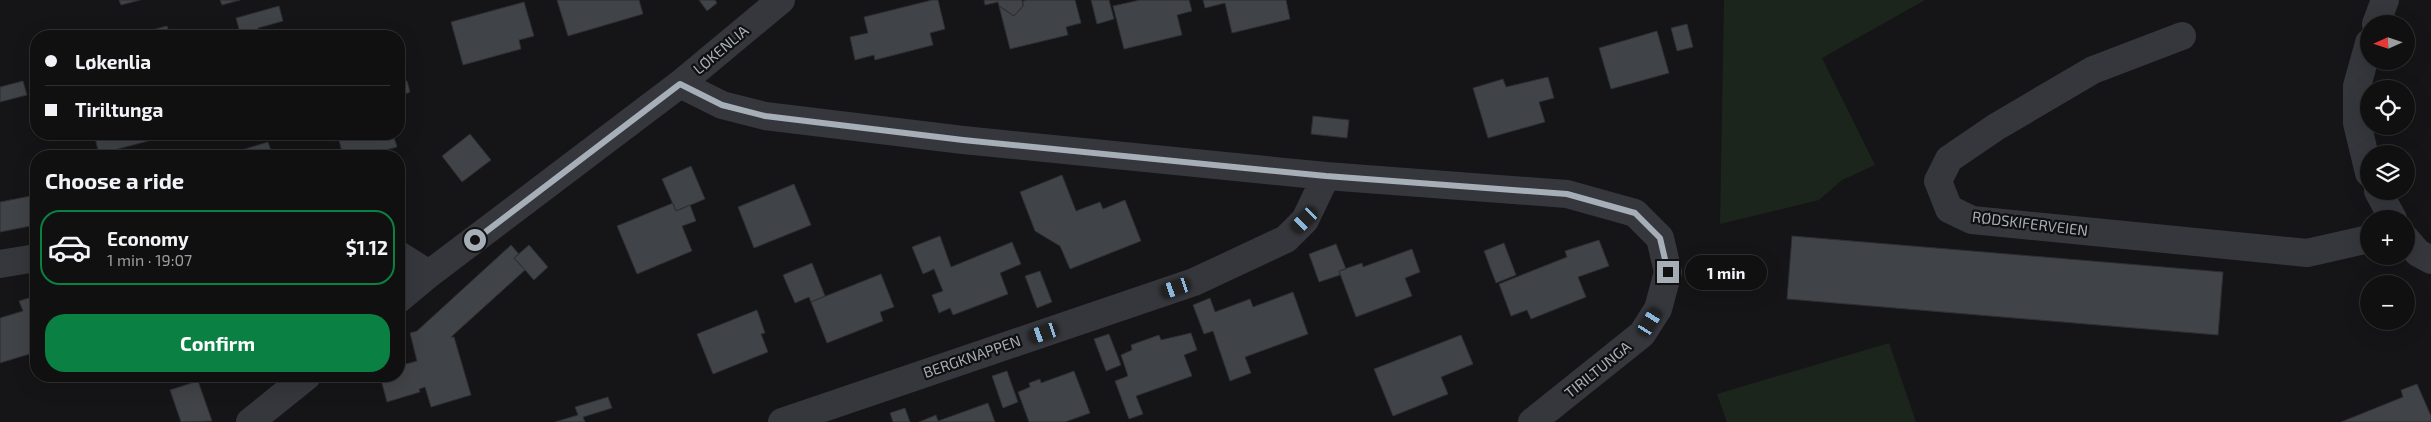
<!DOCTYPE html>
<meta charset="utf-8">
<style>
body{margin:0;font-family:"Exo 2",sans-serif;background:#19191a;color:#f1f3f6;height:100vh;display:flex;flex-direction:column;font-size:19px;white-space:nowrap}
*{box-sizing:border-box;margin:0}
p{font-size:16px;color:#9c9d9f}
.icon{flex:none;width:28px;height:28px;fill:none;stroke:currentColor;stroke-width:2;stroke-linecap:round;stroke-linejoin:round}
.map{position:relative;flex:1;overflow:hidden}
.details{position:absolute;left:30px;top:150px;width:375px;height:232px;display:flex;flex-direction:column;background:#101011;border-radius:20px;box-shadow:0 5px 20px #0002,0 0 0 1px #303031}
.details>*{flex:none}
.guide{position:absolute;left:30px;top:30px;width:375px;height:110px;border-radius:20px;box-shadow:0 5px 20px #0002,0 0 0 1px #303031;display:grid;align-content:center;height:110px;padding:0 15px;background:#101011}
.needle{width:32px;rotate:267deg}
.tools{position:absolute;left:2360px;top:15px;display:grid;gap:10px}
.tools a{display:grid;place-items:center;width:55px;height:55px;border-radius:50%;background:#101011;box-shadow:0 5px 20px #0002,0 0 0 1px #303031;font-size:25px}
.end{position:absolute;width:22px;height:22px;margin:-11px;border:6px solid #a6aeb7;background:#111;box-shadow:0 0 0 2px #111}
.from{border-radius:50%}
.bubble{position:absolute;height:35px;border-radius:18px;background:#101011;box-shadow:0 5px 20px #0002,0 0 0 1px #303031;font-size:16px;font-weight:700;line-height:35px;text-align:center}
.car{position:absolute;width:15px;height:30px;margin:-15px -8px;border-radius:6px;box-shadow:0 0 4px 1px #0007;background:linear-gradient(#222 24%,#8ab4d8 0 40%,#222 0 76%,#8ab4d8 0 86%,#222 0)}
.guide b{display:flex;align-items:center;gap:18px;height:48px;font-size:19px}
.guide b+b{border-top:1px solid #303031}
.guide i{width:12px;height:12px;background:#f1f3f6}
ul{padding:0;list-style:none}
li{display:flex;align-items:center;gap:15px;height:75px;margin:0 10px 8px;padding:0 5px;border:2px solid #303031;border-radius:20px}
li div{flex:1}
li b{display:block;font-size:19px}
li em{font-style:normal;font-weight:700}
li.current{border-color:#0b8043}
li>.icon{width:45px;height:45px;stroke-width:1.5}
h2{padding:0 15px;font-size:22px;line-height:60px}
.button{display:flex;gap:10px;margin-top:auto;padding:10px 15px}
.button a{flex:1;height:58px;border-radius:20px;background:#0b8043;color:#fff;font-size:20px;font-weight:700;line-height:58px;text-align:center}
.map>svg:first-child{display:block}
.green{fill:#1c251c}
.building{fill:#404347;stroke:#2e2f33}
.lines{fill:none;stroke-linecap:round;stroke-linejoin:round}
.street{stroke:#35373c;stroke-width:28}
.route{stroke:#a6aeb7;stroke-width:6}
.labels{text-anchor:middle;stroke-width:4.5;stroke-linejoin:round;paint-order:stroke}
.street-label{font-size:15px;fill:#a6aeb7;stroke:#101012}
</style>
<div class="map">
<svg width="2431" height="422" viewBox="0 0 2431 422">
<rect width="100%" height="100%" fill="#151517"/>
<path class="green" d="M 1724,0 L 1925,0 L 1822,58 L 1875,165 L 1842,180 L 1819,200 L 1720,224 Z
M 1889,343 L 1916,422 L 1727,422 L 1717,394 Z"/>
<path class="building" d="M 119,0 L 140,0 L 121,5 Z
M 220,0 L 240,0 L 222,5 Z
M 557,0 L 639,0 L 643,14 L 568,36 Z
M 699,0 L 715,0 L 717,3 L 707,11 Z
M 932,0 L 938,0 L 945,29 L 930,33 L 933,45 L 875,60 L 874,55 L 855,60 L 850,37 L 868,33 L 864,17 Z
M 984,0 L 1022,0 L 1023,6 L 1014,16 L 999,6 L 998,2 L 985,5 Z
M 1027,0 L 1075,0 L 1081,23 L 1066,27 L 1068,35 L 1010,49 L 999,6 L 1014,16 L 1023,6 L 1023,1 Z
M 1091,0 L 1109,0 L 1114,19 L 1097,24 Z
M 1140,0 L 1189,0 L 1192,11 L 1177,15 L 1182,35 L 1124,49 L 1113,6 Z
M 1203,0 L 1286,0 L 1290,19 L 1232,33 L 1225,3 L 1205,8 Z
M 524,2 L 534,36 L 519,40 L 521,49 L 463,65 L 451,22 Z
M 279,6 L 283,21 L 258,28 L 260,36 L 214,36 L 239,29 L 236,18 Z
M 1687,24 L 1693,47 L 1677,51 L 1671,28 Z
M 167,26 L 170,36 L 129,36 Z
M 1657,31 L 1669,73 L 1611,89 L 1599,48 Z
M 1548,77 L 1554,98 L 1539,102 L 1545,122 L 1488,138 L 1473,88 L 1503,79 L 1506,87 Z
M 23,81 L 27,95 L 0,102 L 0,87 Z
M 407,81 L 410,92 L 399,96 L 399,83 Z
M 1313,116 L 1349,120 L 1347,138 L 1311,134 Z
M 94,134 L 146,134 L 148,141 L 99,154 Z
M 330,134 L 393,134 L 397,147 L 363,156 L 343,156 L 339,140 L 332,141 Z
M 470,134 L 491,160 L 462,182 L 442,156 Z
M 268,142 L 273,156 L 222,156 Z
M 691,166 L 705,199 L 676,211 L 662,179 Z
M 1062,175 L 1076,211 L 1100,202 L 1103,209 L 1125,200 L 1141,241 L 1070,269 L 1060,246 L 1035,231 L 1020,192 Z
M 794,184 L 811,225 L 754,248 L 738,207 Z
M 36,195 L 36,225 L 0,232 L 0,202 Z
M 673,203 L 676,211 L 690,205 L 696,221 L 682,226 L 692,251 L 637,274 L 617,226 Z
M 940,236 L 951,267 L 1012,242 L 1021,264 L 1000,273 L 1008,294 L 953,315 L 950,308 L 939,313 L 932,295 L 943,291 L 934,269 L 923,274 L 912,247 Z
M 1792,236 L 2223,272 L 2218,335 L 1787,299 Z
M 1599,240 L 1609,266 L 1578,277 L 1586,297 L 1531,319 L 1527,310 L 1511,316 L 1499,284 L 1567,257 L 1565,251 Z
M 1504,243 L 1516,275 L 1496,283 L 1484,251 Z
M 1336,244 L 1346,269 L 1339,271 L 1340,275 L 1319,282 L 1309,254 Z
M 511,245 L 519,254 L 514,258 L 525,270 L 451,337 L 454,337 L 471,395 L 431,407 L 425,387 L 419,389 L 420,392 L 387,402 L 380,376 L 399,376 L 399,366 L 417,361 L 410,333 L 417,331 Z
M 529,245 L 548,267 L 534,280 L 514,258 Z
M 1412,249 L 1420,272 L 1405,278 L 1412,296 L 1356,317 L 1339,271 L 1362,263 L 1363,267 Z
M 812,263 L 825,296 L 811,302 L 809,297 L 795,303 L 783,275 Z
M 1040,271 L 1052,302 L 1037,308 L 1025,276 Z
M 881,274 L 894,307 L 880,312 L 883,321 L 827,343 L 811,302 Z
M 1293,292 L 1308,334 L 1245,357 L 1251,373 L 1230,381 L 1213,331 L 1204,334 L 1193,305 L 1210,298 L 1215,312 L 1250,299 L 1253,307 Z
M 36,296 L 36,352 L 0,363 L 0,318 L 23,311 L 19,301 Z
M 757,310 L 765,333 L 761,334 L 768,352 L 713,374 L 697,334 Z
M 1191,333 L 1197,350 L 1184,355 L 1192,376 L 1136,396 L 1143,414 L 1129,419 L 1115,381 L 1128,376 L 1121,355 L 1132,350 L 1131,345 L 1159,335 L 1161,340 Z
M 1109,334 L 1121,365 L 1106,371 L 1094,339 Z
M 1461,335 L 1473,364 L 1441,377 L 1448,394 L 1393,416 L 1374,369 Z
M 1007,371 L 1018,402 L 1003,408 L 992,376 Z
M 1074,371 L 1090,413 L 1065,422 L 1029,422 L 1018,392 L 1030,387 L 1029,383 L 1040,379 L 1041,383 Z
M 242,376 L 263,376 L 244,383 Z
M 198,381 L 212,421 L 181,422 L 170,390 Z
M 2417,384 L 2431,416 L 2431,422 L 2341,422 L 2403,397 L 2401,390 Z
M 608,397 L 612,408 L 583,417 L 585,422 L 555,422 L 578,415 L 575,407 Z
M 988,403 L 995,422 L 919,422 L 936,415 L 938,421 Z
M 905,408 L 910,422 L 893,422 L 890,413 Z"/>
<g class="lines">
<path class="street" d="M 2376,24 L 2385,0
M 2182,36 L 2093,70 L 1996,127 L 1949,159 L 1938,181 L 1949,209 L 1972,220 L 2307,253 L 2369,239
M 2369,43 L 2357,86 L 2357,123 L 2369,173
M 680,84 L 722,105 L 765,116 L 963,140 L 1326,176 L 1567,194 L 1635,213 L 1660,238 L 1668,272 L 1658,309 L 1642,334 L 1532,422
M 2378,191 L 2393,219
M 2406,239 L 2418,253 L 2431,260
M 399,255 L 429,274
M 0,264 L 36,258
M 399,299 L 429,274 L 680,84 L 781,0
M 250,422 L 307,376
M 782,422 L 1194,282 L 1286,239 L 1305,220 L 1326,176"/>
</g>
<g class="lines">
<path class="route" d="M 475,240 L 680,84 L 722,105 L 765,116 L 963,140 L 1326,176 L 1567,194 L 1635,213 L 1660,238 L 1668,272"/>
</g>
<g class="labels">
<g class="street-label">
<text transform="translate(721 50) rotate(-40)" y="5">LØKENLIA</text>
<text transform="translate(2030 224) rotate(7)" y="5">RØDSKIFERVEIEN</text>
<text transform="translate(972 357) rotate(-19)" y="5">BERGKNAPPEN</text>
<text transform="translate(1598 370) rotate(-39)" y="5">TIRILTUNGA</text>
</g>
</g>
</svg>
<div class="tools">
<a><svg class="needle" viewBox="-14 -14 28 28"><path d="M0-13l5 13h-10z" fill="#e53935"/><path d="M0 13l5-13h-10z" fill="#9c9d9f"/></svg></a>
<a><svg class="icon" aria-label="locate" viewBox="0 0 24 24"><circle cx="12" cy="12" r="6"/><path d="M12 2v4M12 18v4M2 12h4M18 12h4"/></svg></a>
<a><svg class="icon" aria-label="layers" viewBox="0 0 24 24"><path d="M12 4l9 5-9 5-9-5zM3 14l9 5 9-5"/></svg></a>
<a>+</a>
<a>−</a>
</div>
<i class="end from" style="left:475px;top:240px"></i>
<i class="end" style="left:1668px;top:272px"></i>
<div class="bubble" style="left:1685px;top:255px;width:82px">1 min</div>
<i class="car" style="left:1305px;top:220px;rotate:225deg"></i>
<i class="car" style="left:1176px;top:288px;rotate:251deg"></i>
<i class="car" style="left:1650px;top:322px;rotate:32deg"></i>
<i class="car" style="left:1044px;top:333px;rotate:251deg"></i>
<div class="guide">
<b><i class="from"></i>Løkenlia</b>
<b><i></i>Tiriltunga</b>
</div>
<section class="details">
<h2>Choose a ride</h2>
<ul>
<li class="current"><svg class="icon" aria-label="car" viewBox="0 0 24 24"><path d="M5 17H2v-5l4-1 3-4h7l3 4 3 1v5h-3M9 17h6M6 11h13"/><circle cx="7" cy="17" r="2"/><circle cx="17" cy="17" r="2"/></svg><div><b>Economy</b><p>1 min · 19:07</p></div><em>$1.12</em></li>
</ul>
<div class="button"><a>Confirm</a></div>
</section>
</div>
